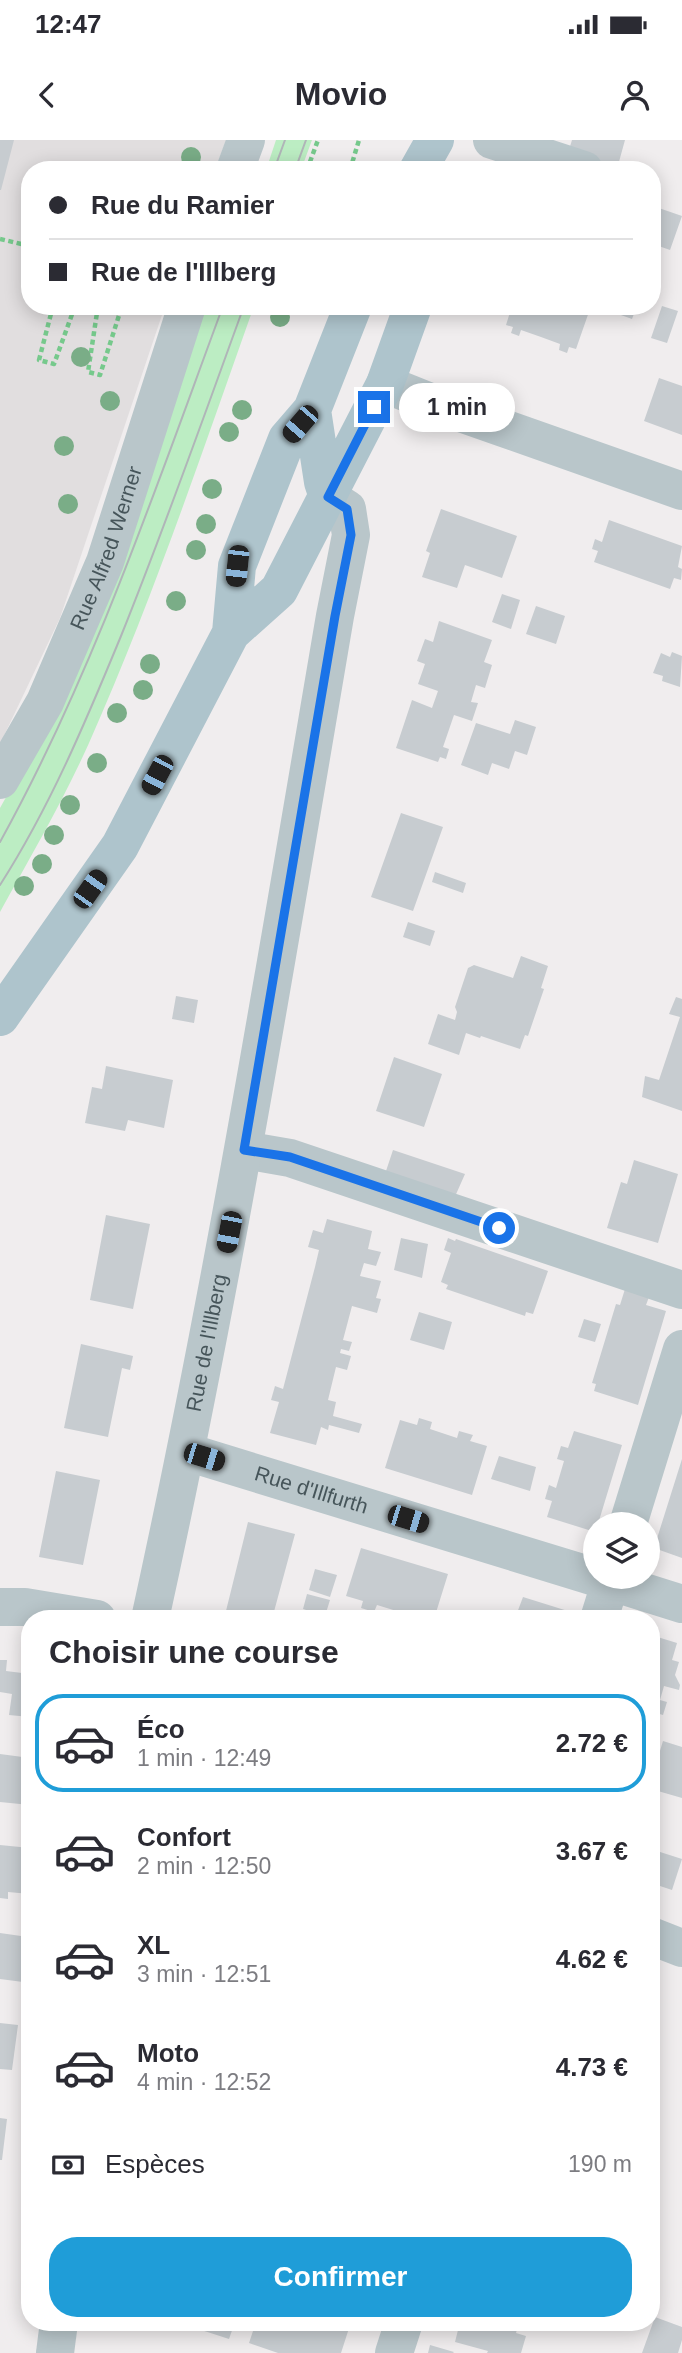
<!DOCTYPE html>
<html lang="fr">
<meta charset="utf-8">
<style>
body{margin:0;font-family:Arial,sans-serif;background:#f2f2f3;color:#2b2b33;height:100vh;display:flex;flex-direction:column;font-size:26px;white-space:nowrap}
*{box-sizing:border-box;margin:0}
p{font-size:23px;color:#7c7c81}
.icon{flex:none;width:38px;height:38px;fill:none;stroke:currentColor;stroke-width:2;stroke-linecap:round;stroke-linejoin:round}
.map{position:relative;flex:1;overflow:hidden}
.panel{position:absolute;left:21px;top:1470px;width:639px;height:721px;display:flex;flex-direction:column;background:#fff;border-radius:28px;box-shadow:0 4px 18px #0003}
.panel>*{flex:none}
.guide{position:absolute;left:21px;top:21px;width:640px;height:154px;border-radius:28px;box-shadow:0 4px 18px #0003;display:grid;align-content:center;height:154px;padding:0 28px;background:#fff}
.controls{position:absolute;left:583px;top:1372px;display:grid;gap:14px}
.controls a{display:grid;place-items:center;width:77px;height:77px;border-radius:50%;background:#fff;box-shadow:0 4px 18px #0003;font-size:35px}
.end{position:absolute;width:32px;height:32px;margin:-16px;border:9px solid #1a73e8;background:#fff;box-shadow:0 0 0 4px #fff}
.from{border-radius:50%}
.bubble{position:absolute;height:49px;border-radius:24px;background:#fff;box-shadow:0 4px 18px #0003;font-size:23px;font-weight:700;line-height:49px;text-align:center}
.car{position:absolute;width:21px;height:42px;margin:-21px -10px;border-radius:9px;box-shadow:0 0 5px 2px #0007;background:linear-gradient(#222 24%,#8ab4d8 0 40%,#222 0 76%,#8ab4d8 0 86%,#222 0)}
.guide b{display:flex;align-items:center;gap:24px;height:66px;font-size:26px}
.guide b+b{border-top:2px solid #e1e1e2}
.guide i{width:18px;height:18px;background:#2b2b33}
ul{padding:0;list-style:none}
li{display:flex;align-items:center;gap:21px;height:98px;margin:0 14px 10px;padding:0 14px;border:4px solid transparent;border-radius:28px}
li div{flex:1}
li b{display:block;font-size:26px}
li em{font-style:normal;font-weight:700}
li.current{border-color:#1f9dd8}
li>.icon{width:63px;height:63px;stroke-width:1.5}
h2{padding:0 28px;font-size:32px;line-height:84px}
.pay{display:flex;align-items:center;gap:18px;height:77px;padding:0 28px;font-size:26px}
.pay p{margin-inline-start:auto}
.action{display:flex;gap:14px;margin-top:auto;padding:14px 28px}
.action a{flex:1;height:80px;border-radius:28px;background:#1f9dd8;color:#fff;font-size:28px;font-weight:700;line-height:80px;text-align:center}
.status{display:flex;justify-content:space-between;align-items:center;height:49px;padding:0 35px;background:#fff;direction:ltr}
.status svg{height:19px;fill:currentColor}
header{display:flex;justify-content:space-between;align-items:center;height:91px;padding:0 28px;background:#fff;font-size:32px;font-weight:700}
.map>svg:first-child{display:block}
.education{fill:#e1dedf}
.green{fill:#bcedc3}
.building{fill:#c7ccd0}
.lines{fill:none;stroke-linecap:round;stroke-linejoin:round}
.path{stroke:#76c98c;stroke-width:4.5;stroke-dasharray:5 3.5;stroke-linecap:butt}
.minor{stroke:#b9c6ca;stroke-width:38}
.major{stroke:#aec4cc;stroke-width:38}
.tram{stroke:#b0b5b8;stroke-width:2}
.tree{fill:#7aad87}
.route{stroke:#1a73e8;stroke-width:9}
.labels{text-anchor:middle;stroke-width:5;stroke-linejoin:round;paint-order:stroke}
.street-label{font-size:21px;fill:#46555a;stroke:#fff}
</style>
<div class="status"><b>12:47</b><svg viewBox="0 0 49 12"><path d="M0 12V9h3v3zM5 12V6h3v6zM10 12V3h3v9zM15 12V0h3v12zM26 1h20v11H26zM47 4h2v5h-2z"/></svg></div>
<header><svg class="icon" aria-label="back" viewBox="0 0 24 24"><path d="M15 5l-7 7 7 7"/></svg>Movio<svg class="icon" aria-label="person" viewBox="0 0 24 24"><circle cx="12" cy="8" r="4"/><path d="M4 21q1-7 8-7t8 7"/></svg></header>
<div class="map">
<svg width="682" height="2213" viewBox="0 0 682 2213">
<rect width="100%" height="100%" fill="#f0edee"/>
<path class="education" d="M 0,0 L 226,0 L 215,30 L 30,30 L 30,166 L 165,166 L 60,478 L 0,604 Z"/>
<path class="green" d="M 276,0 L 312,0 L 301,30 L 266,30 Z
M 198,166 L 254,166 C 202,313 152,461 89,603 C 63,661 31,716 0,772 L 0,668 L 39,598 Z"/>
<path class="building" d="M 0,0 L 14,0 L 1,50 L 0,50 Z
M 572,0 L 625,0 L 617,29 L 568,13 Z
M 653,66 L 682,76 L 670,110 L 653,104 Z
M 512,166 L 591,166 L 576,209 L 569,207 L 567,213 L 559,210 L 560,204 L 541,197 L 521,190 L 519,196 L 511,193 L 513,187 L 506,185 Z
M 608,166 L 637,166 L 632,179 L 607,170 Z
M 662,166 L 678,171 L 667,203 L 651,198 Z
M 659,238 L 682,246 L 682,295 L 644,281 Z
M 441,369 L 517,396 L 502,438 L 465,425 L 457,448 L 422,437 L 430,413 L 426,411 Z
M 609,380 L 682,406 L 678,427 L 682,429 L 681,440 L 674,438 L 670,449 L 594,422 L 598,411 L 592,409 L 595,399 L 602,402 Z
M 502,454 L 520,460 L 511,489 L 492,482 Z
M 536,466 L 565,476 L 556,504 L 526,494 Z
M 439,481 L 492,500 L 484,522 L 492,525 L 485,548 L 476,545 L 471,562 L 478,563 L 472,581 L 454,575 L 443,607 L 449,609 L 446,619 L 440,617 L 438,622 L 396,608 L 412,560 L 432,568 L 438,551 L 418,544 L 425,524 L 417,521 L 425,499 L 433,502 Z
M 672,512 L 682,516 L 680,547 L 662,541 L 663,536 L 653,533 L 661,513 L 670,517 Z
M 515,580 L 536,587 L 527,615 L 515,611 L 509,629 L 492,623 L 488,635 L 461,625 L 476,583 L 510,594 Z
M 401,673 L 443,687 L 413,771 L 371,757 Z
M 435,732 L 466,743 L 463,753 L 432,742 Z
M 408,782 L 435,791 L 430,806 L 403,797 Z
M 521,816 L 548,826 L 541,848 L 544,849 L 528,896 L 525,895 L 520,909 L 481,896 L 480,898 L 466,893 L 459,915 L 428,904 L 438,874 L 455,880 L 457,872 L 455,867 L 468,828 L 474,825 L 513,838 Z
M 176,856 L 198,860 L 194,883 L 172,879 Z
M 676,857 L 682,859 L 682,971 L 642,957 L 645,936 L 659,940 L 680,877 L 669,874 Z
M 394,917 L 442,934 L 424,987 L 376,971 Z
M 106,926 L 173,940 L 164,988 L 128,980 L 125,991 L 85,983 L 92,947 L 102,949 Z
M 393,1010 L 465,1034 L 453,1061 L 384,1037 Z
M 634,1020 L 678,1034 L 658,1103 L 607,1088 L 621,1042 L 627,1044 Z
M 106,1075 L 150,1084 L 133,1169 L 90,1160 Z
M 327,1079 L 372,1091 L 368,1109 L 381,1112 L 376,1126 L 364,1123 L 360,1136 L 381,1141 L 376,1158 L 381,1159 L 377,1173 L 352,1166 L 343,1200 L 352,1202 L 349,1211 L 341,1209 L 340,1213 L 351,1216 L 347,1230 L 336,1227 L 328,1260 L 336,1262 L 333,1276 L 362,1284 L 359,1293 L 329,1285 L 328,1290 L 321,1287 L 316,1305 L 270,1293 L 279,1262 L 271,1260 L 275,1246 L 283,1249 L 315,1127 L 319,1110 L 308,1107 L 313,1090 L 323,1093 Z
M 401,1098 L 428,1104 L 422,1138 L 394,1130 Z
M 448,1098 L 455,1101 L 456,1099 L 548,1131 L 533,1174 L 526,1172 L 525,1176 L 446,1149 L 448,1145 L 441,1142 L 451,1113 L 444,1110 Z
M 625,1149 L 649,1157 L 646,1165 L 666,1171 L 638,1265 L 594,1251 L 596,1244 L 592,1243 L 616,1164 L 620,1165 Z
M 419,1172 L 452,1182 L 444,1210 L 410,1200 Z
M 584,1179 L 601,1184 L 595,1202 L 578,1197 Z
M 81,1204 L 133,1216 L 130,1230 L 122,1228 L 108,1297 L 64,1288 Z
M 419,1278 L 432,1282 L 430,1289 L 457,1298 L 459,1291 L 473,1295 L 470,1301 L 487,1306 L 472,1355 L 385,1328 L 400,1280 L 417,1285 Z
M 574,1291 L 622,1305 L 598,1384 L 595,1384 L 595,1392 L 547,1377 L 552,1361 L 545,1359 L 549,1345 L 556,1348 L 564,1321 L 557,1319 L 561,1306 L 568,1308 Z
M 499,1316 L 536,1327 L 530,1351 L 491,1339 Z
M 682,1319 L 682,1418 L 654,1408 Z
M 56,1331 L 100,1340 L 83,1425 L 39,1417 Z
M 248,1382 L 295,1394 L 272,1479 L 224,1479 Z
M 361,1408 L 448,1434 L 434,1479 L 402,1479 L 403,1473 L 377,1465 L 374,1472 L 361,1468 L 363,1461 L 346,1456 Z
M 315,1429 L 337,1435 L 330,1457 L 309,1450 Z
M 307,1454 L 330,1460 L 325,1476 L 303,1469 Z
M 523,1457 L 571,1472 L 569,1479 L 508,1479 L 510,1472 L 517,1473 Z
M 651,1495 L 677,1503 L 672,1520 L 679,1522 L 675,1535 L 680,1545 L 679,1550 L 664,1546 L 660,1560 L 667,1562 L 663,1575 L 656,1573 L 652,1587 Z
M 0,1520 L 7,1520 L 6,1531 L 30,1534 L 30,1577 L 9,1575 L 12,1554 L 0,1552 Z
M 663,1601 L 682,1607 L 682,1658 L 651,1649 L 651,1640 Z
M 0,1614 L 30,1618 L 30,1665 L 0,1662 Z
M 0,1705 L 30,1708 L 30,1754 L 8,1752 L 8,1759 L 0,1758 Z
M 651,1705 L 658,1707 L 657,1711 L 682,1719 L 672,1750 L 651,1743 Z
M 0,1793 L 28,1797 L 23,1842 L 0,1839 Z
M 0,1883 L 18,1885 L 12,1930 L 0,1929 Z
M 0,1978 L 7,1979 L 2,2020 L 0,2020 Z
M 655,2177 L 682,2187 L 682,2200 L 678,2213 L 642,2213 Z
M 191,2182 L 235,2182 L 229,2199 L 189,2186 Z
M 256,2182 L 351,2182 L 341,2213 L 278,2213 L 249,2203 Z
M 460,2182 L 519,2182 L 516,2193 L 526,2196 L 521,2213 L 487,2213 L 488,2211 L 455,2202 Z
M 430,2205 L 454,2212 L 453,2213 L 428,2213 Z"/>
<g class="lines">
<path class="path" d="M 307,30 L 318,0
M 350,30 L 359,0
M 0,99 L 30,106
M 53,166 L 39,220 L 54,224 L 75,166
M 98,166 L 88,232 L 100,235 L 122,166"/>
<g class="minor">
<path d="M 492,0 L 584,30"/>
<path d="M 235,30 L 246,0"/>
<path d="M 385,244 L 435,264 L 682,351"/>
<path id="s1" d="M 0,640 L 45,562 L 105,422 L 187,166"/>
<path d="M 244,1010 L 290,1018 L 682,1150"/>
<path id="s2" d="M 187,1312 L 595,1437"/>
<path d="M 628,1384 L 682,1209"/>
<path d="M 596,1437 L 682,1464"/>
<path d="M 0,1467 L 25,1467 L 97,1479"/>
<path id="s3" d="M 150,1479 C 223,1147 278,811 335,476 L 351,395 L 347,369 L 328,357"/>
<path d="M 599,1479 L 612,1437"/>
<path d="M 651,1796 L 682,1808"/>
<path d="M 55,2213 L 59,2182"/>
<path d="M 394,2213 L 404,2182"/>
</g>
<path class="major" d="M 418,30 L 435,0
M 312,270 L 323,342 L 328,357
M 231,493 L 237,426 L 287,299 L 312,270 L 353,166
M 0,877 L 120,706 L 231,493 L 279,450 L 385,244 L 413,166"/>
<path class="tram" d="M 274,30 L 285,0
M 295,30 L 306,0
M 0,702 C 94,532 156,347 223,166
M 0,745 C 50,667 86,581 121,496 C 165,387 204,276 244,166"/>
</g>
<g class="tree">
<circle cx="191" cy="17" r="10"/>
<circle cx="280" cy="177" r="10"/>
<circle cx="81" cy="217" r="10"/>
<circle cx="110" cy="261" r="10"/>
<circle cx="242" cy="270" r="10"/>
<circle cx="229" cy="292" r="10"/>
<circle cx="64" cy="306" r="10"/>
<circle cx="212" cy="349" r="10"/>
<circle cx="68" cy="364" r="10"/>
<circle cx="206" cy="384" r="10"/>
<circle cx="196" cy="410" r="10"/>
<circle cx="176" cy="461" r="10"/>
<circle cx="150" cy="524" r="10"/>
<circle cx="143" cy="550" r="10"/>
<circle cx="117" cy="573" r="10"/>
<circle cx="97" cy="623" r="10"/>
<circle cx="70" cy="665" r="10"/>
<circle cx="54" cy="695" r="10"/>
<circle cx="42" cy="724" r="10"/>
<circle cx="24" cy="746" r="10"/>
</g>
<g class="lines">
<path class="route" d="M 374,267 L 328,357 L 347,369 L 351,395 L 335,476 L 244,1010 L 290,1017 L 499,1088"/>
</g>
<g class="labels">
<g class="street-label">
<text dy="7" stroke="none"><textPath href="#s1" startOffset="256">Rue Alfred Werner</textPath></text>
<text dy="7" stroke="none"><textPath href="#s3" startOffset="282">Rue de l'Illberg</textPath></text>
<text dy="7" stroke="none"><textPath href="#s2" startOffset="130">Rue d'Illfurth</textPath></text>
</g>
</g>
</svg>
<div class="controls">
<a><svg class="icon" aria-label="layers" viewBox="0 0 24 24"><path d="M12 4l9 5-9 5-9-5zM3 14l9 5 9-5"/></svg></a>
</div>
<i class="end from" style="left:499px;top:1088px"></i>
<i class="end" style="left:374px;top:267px"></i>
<div class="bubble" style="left:399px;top:243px;width:116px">1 min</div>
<i class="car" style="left:300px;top:284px;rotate:221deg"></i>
<i class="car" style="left:237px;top:426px;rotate:186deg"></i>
<i class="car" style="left:157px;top:635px;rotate:208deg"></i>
<i class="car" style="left:90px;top:749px;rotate:35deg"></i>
<i class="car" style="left:229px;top:1092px;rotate:191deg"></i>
<i class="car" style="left:204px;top:1317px;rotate:107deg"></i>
<i class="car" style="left:408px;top:1379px;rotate:107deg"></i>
<div class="guide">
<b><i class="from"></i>Rue du Ramier</b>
<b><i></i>Rue de l'Illberg</b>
</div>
<section class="panel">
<h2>Choisir une course</h2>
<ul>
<li class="current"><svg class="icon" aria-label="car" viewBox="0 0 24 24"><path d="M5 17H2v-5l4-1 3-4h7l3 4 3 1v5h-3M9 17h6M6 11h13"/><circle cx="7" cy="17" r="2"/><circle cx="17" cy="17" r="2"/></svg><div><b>Éco</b><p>1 min · 12:49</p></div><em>2.72 €</em></li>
<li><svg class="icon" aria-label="car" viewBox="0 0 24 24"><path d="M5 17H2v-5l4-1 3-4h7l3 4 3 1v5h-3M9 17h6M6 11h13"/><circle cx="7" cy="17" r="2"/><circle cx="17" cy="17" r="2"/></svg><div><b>Confort</b><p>2 min · 12:50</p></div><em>3.67 €</em></li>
<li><svg class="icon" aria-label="car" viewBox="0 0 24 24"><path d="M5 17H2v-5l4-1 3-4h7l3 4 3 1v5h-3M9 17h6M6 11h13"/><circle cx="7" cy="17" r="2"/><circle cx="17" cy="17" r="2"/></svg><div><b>XL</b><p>3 min · 12:51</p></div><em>4.62 €</em></li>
<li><svg class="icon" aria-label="car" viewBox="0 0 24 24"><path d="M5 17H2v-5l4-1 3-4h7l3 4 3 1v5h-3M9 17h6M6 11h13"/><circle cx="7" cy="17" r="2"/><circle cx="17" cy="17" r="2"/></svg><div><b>Moto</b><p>4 min · 12:52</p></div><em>4.73 €</em></li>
</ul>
<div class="pay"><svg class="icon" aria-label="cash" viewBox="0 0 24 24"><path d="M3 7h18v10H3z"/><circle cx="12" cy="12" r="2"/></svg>Espèces<p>190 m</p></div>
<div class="action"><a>Confirmer</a></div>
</section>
</div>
